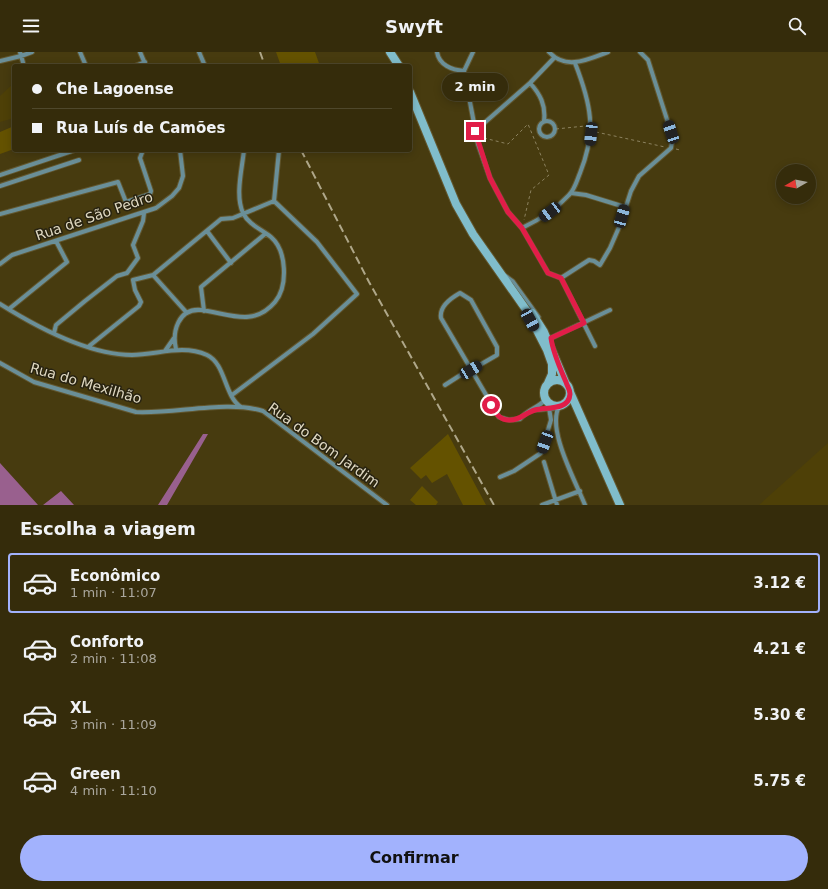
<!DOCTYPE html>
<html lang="pt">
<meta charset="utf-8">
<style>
body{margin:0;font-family:"DejaVu Sans",sans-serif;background:#3d3414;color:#f1f3f6;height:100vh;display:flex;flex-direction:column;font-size:15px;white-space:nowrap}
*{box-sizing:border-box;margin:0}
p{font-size:13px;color:#aaa79d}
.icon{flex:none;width:22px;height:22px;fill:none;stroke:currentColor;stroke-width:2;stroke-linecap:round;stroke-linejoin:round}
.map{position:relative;height:453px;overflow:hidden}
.drawer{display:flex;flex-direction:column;background:#352c0b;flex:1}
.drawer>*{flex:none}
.banner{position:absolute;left:12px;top:12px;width:400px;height:88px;border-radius:4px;box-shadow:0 2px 10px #0003,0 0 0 1px #4f482c;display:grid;align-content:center;height:88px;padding:0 20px;background:#352c0b}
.needle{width:26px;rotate:261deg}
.controls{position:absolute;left:776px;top:112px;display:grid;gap:8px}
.controls a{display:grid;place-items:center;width:40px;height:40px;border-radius:50%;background:#352c0b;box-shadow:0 2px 10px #0003,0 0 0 1px #4f482c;font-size:20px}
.end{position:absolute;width:18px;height:18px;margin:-9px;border:5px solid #e11d48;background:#fff;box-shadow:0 0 0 2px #fff}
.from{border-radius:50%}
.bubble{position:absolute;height:28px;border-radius:14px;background:#352c0b;box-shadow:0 2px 10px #0003,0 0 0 1px #4f482c;font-size:13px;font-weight:800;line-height:28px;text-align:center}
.car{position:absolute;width:12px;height:24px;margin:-12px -6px;border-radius:5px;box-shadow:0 0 3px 1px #0007;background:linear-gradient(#222 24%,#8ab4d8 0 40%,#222 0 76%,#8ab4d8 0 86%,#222 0)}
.banner b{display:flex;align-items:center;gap:14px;height:38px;font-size:15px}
.banner b+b{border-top:1px solid #4f482c}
.banner i{width:10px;height:10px;background:#f1f3f6}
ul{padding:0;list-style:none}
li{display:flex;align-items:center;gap:12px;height:60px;margin:0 8px 6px;padding:0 12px;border:2px solid transparent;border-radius:4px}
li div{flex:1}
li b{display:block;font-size:15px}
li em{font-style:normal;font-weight:800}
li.active{border-color:#a2b2fd}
li>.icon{width:36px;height:36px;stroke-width:1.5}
h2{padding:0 20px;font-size:18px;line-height:48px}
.primary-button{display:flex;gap:8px;margin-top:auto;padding:8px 20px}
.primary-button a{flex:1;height:46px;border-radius:24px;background:#a2b2fd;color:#111;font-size:16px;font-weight:800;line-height:46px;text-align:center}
header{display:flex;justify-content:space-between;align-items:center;height:52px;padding:0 20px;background:#352c0b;font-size:18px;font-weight:800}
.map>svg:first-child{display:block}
.built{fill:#4e4007}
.green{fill:#645200}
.water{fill:#99608e}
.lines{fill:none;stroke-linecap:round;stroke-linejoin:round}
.lane-casing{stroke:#62572f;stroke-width:5}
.street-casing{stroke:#62572f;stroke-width:6}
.secondary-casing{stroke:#62572f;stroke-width:10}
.path{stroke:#8c825f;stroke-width:1;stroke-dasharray:3 3;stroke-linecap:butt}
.lane{stroke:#6a8f98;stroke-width:3}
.street{stroke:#6a8f98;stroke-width:4}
.secondary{stroke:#80bdcb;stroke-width:8}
.rail{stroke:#afa789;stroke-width:2;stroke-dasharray:8 4;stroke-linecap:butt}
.route{stroke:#e11d48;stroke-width:5}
.labels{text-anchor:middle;stroke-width:3;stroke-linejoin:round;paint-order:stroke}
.street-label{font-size:14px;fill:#dfd8c1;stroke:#282311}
</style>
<header><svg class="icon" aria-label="menu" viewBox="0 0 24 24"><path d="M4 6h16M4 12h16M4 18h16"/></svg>Swyft<svg class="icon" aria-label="search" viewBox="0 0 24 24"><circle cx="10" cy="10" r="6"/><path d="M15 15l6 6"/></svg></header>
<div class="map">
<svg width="828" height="453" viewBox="0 0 828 453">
<rect width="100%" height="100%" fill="#473b0f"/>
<path class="built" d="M 14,31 L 14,66 L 0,70 L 0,44 Z
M 828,391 L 828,453 L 759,453 Z"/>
<path class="green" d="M 276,0 L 315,0 L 320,14 L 281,14 Z
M 14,74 L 14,97 L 0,102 L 0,80 Z
M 448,382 L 486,453 L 463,453 L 447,422 L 432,431 L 426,423 L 421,427 L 410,416 Z
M 422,434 L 438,450 L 436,453 L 416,453 L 410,448 Z"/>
<path class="water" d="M 203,382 L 208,382 L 167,453 L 158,453 Z
M 0,411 L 38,453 L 0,453 Z
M 61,439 L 74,453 L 43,453 Z"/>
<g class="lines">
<defs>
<path id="lane" d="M 505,223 L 513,229 L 539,265"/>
<path id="street" d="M 20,0 L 24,14
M 80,0 L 86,14
M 140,0 L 146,14
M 199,0 L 205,14
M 437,0 C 439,13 452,18 464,19
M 473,0 L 464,19 L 478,92 L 490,126 L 508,160 L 522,176 L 548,221 L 561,226 L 595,294
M 549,0 C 566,19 589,7 608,0
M 0,9 L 21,4 L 32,0
M 135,14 L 145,10
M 530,31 C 540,42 546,53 544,69
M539 77a8 8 0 1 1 16 0a8 8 0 1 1-16 0Z
M 475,79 L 530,31 L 554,6
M 0,123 L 75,98
M 0,134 L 79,108
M 571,141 L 586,143 L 625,155
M 0,162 L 118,130 L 126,150 L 150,142 L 151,139 L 140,106 L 143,98
M 522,176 C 539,168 556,157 569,143 C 575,137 577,128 580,121 C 597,79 591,52 575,11
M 207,179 L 231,211
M 0,212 L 12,203 L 156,156 L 172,144 L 179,136 L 183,124 L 180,98
M 127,221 L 138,206 L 133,193 L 143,169 L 144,161
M 153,223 L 187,261
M 561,226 L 589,208 L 594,209 L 600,213 L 610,196 L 620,173 L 631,139 L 639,124 L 671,96 L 672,90 L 671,80 L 648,8 L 640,0
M 133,228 L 153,223 L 221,167 L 233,166 L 274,149
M 0,252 C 35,274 89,303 132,303 C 157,303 182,292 207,303 C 226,312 224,344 241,355
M 9,257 L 67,210 L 56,189
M 204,259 L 201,235 L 265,182
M 54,281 L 56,273 L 85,249 L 117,224 L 127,221
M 551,286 L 610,258
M 88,295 L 139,254 L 141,250 L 135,238 L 133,228
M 176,297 C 172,280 178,256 201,258 C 228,261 253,276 275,250 C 288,234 287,199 271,185 C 261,177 249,173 243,161 C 235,144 242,117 244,98
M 165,299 L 174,286
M 0,311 L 34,330 L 136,360 C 175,362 228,348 263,359 L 387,453
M 471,318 L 497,303 L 497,295 L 471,248 L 460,241 C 451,246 439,254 441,266 L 499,365 L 509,368 L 520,367 C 527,358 537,356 544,349 L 544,342
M 445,333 L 470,317
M 232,343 L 313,282 L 357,242 L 317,190 L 274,149 L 279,98
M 560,353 C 545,375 576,430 585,453
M 534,358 L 558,356
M 544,410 L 557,453
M 500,425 L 514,419 L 541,401 L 551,368 L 548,350
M 542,453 L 580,439"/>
<path id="secondary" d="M 390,0 L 399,14
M 410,40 L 456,152 L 473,182 L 527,259 L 547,298 L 552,312 L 552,322 L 548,331
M 532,261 L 544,280 L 566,332
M544 341a13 13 0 1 1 26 0a13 13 0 1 1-26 0Z
M 570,340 L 620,453"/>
</defs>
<use href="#lane" class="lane-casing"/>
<use href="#street" class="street-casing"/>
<use href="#secondary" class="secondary-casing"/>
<path class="path" d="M 556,77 L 585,74
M 596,80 L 665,95
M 484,86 L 508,92 L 528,72 L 549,123 L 531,138 L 524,168
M 676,97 L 680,98"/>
<use href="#lane" class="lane"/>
<use href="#street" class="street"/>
<use href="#secondary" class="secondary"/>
<path class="rail" d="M 260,0 L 265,14
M 301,98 L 369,230 L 494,453"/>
</g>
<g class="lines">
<path class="route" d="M 475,79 L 490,126 L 508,160 L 522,176 L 548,221 L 561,226 L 584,271 L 551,286 C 553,301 560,316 566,330 C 567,334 570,337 570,342 C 569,359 546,355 535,358 C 525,361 519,369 509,368 C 499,368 496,361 491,353"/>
</g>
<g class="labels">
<g class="street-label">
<text transform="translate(94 164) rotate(-19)" y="5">Rua de São Pedro</text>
<text transform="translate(86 331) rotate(16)" y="5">Rua do Mexilhão</text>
<text transform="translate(324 393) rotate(36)" y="5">Rua do Bom Jardim</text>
</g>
</g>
</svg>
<div class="controls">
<a><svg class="needle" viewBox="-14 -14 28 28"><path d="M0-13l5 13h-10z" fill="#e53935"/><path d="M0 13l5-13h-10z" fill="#aaa79d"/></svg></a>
</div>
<i class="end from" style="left:491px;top:353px"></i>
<i class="end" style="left:475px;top:79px"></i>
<div class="bubble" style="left:442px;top:21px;width:66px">2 min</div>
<i class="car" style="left:671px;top:80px;rotate:342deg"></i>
<i class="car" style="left:591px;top:82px;rotate:186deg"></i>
<i class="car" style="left:550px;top:160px;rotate:233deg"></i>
<i class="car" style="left:622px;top:164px;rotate:16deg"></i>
<i class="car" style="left:530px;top:268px;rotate:151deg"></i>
<i class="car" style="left:471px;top:318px;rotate:59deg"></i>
<i class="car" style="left:545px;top:390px;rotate:200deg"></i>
<div class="banner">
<b><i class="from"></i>Che Lagoense</b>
<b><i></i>Rua Luís de Camões</b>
</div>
</div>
<section class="drawer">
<h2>Escolha a viagem</h2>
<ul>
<li class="active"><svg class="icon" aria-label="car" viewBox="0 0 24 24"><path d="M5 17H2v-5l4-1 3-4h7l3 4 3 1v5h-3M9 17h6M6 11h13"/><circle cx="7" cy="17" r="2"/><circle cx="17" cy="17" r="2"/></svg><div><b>Econômico</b><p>1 min · 11:07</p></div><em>3.12 €</em></li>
<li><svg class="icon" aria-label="car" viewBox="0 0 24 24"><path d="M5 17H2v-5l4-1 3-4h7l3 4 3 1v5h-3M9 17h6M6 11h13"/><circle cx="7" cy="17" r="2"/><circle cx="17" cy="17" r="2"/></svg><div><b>Conforto</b><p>2 min · 11:08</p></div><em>4.21 €</em></li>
<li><svg class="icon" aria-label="car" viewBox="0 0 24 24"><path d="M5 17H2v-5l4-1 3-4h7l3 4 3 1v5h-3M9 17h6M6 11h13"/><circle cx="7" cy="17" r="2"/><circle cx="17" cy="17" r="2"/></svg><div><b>XL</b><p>3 min · 11:09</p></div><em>5.30 €</em></li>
<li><svg class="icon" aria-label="car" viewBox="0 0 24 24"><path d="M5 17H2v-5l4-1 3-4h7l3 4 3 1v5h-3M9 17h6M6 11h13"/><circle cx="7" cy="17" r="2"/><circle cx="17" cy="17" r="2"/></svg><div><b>Green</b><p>4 min · 11:10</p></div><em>5.75 €</em></li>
</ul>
<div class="primary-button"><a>Confirmar</a></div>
</section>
